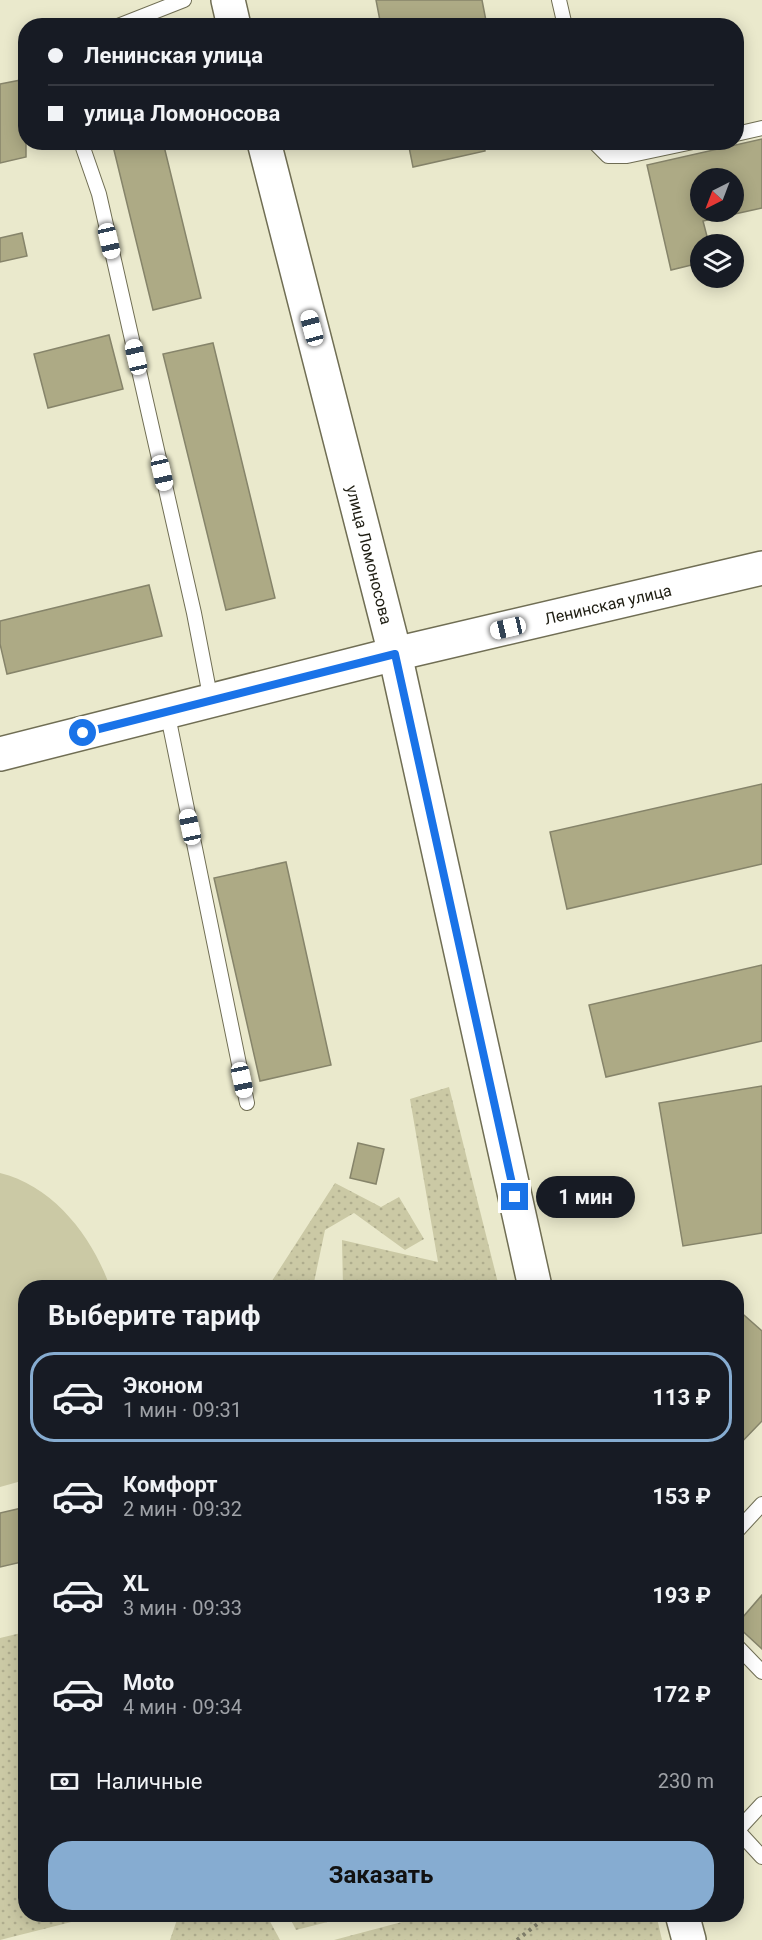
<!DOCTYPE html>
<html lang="ru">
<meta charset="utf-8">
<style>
body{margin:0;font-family:Roboto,sans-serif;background:#242831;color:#f1f3f6;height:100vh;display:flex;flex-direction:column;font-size:22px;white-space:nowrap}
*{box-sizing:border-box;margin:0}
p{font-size:20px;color:#9ea1a6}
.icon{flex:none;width:33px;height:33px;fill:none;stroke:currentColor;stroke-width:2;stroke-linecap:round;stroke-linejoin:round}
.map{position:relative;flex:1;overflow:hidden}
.details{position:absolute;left:18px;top:1280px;width:726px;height:642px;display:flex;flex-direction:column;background:#171b24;border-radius:24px;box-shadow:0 3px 15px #0003}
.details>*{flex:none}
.top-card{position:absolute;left:18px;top:18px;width:726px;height:132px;border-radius:24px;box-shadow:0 3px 15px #0003;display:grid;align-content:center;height:132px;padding:0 30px;background:#171b24}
.needle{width:39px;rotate:222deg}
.fabs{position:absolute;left:690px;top:168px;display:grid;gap:12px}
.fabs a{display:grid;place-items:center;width:54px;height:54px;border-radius:50%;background:#171b24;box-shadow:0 3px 15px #0003;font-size:30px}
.end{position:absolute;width:27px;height:27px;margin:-14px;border:8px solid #1a73e8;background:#fff;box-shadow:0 0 0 3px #fff}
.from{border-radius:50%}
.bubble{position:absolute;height:42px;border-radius:21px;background:#171b24;box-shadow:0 3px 15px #0003;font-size:20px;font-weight:700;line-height:42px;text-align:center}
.car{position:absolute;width:18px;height:36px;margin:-18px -9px;border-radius:8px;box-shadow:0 0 4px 2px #0007;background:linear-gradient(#fff 24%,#345 0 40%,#fff 0 76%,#345 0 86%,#fff 0)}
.top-card b{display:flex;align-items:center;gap:21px;height:57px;font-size:22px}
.top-card b+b{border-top:2px solid #363941}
.top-card i{width:15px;height:15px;background:#f1f3f6}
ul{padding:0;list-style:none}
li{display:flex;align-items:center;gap:18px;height:90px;margin:0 12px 9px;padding:0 18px;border:3px solid transparent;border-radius:24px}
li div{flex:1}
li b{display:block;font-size:22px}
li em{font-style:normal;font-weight:700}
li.on{border-color:#86acd1}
li>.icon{width:54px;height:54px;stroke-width:1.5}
h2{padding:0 30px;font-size:27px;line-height:72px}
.pay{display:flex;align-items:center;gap:15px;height:66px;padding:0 30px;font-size:22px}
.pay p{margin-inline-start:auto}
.button{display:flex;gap:12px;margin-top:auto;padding:12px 30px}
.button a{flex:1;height:69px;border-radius:24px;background:#86acd1;color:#111;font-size:24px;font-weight:700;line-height:69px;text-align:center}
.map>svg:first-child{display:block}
.green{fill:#cbc9a5}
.park{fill:url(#park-dots)}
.building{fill:#adaa85;stroke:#86846a;stroke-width:1.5;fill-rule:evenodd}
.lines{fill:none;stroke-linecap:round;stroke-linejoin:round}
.service-casing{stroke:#706e54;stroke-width:16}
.secondary-casing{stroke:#706e54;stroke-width:36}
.path{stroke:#807f6b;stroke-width:4;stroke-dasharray:3 4.5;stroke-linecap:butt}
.service{stroke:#fff;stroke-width:14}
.secondary{stroke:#fff;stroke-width:33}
.route{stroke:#1a73e8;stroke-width:8}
.labels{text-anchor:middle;stroke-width:5;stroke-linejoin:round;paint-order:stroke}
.street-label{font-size:16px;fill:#1e1d12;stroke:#f8f6d9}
</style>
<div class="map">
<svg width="762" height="1940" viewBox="0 0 762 1940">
<defs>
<pattern id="park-dots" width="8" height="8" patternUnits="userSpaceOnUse" patternTransform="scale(1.5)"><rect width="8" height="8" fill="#cbc9a5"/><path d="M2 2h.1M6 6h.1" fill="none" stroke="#aeac8d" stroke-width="1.8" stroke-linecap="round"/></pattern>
</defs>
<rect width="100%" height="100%" fill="#eae9cc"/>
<path class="green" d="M 0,1173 C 54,1186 93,1238 110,1287 L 26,1287 L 25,1480 L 0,1487 Z"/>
<path class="park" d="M 449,1087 L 499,1287 L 343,1287 L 342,1240 L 438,1262 L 410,1099 Z
M 335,1183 L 381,1207 L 399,1197 L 424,1239 L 405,1250 L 354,1213 L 325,1230 L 313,1287 L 268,1287 Z
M 25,1632 L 26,1914 L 103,1914 L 0,1940 L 0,1638 Z
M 179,1914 L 266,1914 L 280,1940 L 170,1940 Z
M 288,1914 L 359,1914 L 296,1930 Z
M 432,1914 L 656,1914 L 662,1940 L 334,1940 Z"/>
<path class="building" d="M 376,0 L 482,0 L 487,26 L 381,26 Z
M 26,79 L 26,157 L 0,163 L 0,84 Z
M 762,139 L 762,208 L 703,221 L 709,244 L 700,244 L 700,263 L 671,270 L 647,165 ZM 700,178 L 734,178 L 734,212 L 700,212 Z
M 112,142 L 163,142 L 201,298 L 153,310 Z
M 408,142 L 484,142 L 485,151 L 413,167 Z
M 22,233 L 27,256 L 0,262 L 0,238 Z
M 109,335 L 123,389 L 48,408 L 34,354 Z
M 213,343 L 275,598 L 226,610 L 163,354 Z
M 149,585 L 162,636 L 7,674 L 0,644 L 0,621 Z
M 762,784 L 762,864 L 567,909 L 550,832 Z
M 286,862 L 331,1065 L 260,1081 L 214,878 Z
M 762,965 L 762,1041 L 606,1077 L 589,1005 Z
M 762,1086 L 762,1233 L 683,1246 L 659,1103 Z
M 358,1143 L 384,1149 L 376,1184 L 350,1178 Z
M 736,1308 L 762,1331 L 762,1421 L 736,1448 Z
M 26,1507 L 26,1561 L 0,1567 L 0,1513 Z
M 762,1595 L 762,1649 L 736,1625 Z"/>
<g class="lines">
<defs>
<path id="service" d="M 559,0 L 565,26
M 118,26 L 184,0
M 736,134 L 762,128
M 81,142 L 99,194 L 194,613 L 211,701
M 594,142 L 608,156 L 627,156 L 693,142
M 167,711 L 247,1103
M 736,1532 L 762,1504
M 736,1645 L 762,1672
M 738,1831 L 762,1857
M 736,1832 L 762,1804"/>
<g id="secondary">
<path d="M 228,0 L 234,26"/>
<path id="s1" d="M 264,142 L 395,654 L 535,1287"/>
<path id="s2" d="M 0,754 L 395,654 L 762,568"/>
<path d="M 682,1914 L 689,1940"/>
</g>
</defs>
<use href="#service" class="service-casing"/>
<use href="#secondary" class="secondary-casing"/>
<path class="path" d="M 517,1940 L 550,1914"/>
<use href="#service" class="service"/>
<use href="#secondary" class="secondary"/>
</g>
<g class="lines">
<path class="route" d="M 83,733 L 395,654 L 515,1197"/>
</g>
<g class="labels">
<g class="street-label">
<text dy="6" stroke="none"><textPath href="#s1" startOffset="426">улица Ломоносова</textPath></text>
<text dy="6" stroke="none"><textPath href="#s2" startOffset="626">Ленинская улица</textPath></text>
</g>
</g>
</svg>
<div class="fabs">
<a><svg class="needle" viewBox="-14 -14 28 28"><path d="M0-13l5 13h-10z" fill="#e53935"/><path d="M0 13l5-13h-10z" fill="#9ea1a6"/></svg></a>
<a><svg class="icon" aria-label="layers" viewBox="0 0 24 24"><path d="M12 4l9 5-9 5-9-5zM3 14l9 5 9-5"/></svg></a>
</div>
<i class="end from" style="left:83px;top:733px"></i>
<i class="end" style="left:515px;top:1197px"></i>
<div class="bubble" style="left:536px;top:1176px;width:99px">1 мин</div>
<i class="car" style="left:109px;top:241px;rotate:167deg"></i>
<i class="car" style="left:312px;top:328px;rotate:345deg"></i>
<i class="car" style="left:136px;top:357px;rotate:347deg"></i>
<i class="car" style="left:162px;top:473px;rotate:167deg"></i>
<i class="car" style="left:508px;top:628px;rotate:257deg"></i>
<i class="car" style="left:190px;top:827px;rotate:348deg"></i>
<i class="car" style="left:242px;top:1080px;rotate:168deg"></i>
<div class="top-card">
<b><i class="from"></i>Ленинская улица</b>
<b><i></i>улица Ломоносова</b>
</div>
<section class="details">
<h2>Выберите тариф</h2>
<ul>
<li class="on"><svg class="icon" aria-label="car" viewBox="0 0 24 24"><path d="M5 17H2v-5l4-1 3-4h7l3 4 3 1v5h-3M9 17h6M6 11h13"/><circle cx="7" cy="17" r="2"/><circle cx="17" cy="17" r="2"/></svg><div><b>Эконом</b><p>1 мин · 09:31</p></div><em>113 ₽</em></li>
<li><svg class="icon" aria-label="car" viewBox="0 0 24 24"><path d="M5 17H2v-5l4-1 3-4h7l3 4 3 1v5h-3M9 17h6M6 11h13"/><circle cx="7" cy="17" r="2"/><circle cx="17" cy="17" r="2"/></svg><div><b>Комфорт</b><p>2 мин · 09:32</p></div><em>153 ₽</em></li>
<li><svg class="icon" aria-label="car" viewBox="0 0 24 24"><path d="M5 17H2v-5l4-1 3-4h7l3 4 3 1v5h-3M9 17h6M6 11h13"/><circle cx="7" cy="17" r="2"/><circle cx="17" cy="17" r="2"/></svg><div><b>XL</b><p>3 мин · 09:33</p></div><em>193 ₽</em></li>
<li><svg class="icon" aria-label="car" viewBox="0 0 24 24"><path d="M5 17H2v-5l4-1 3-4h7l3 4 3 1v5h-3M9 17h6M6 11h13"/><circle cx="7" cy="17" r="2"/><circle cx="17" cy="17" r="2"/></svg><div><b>Moto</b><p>4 мин · 09:34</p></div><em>172 ₽</em></li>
</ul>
<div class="pay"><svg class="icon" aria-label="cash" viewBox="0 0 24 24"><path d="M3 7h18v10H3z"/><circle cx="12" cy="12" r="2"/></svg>Наличные<p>230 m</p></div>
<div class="button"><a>Заказать</a></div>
</section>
</div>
